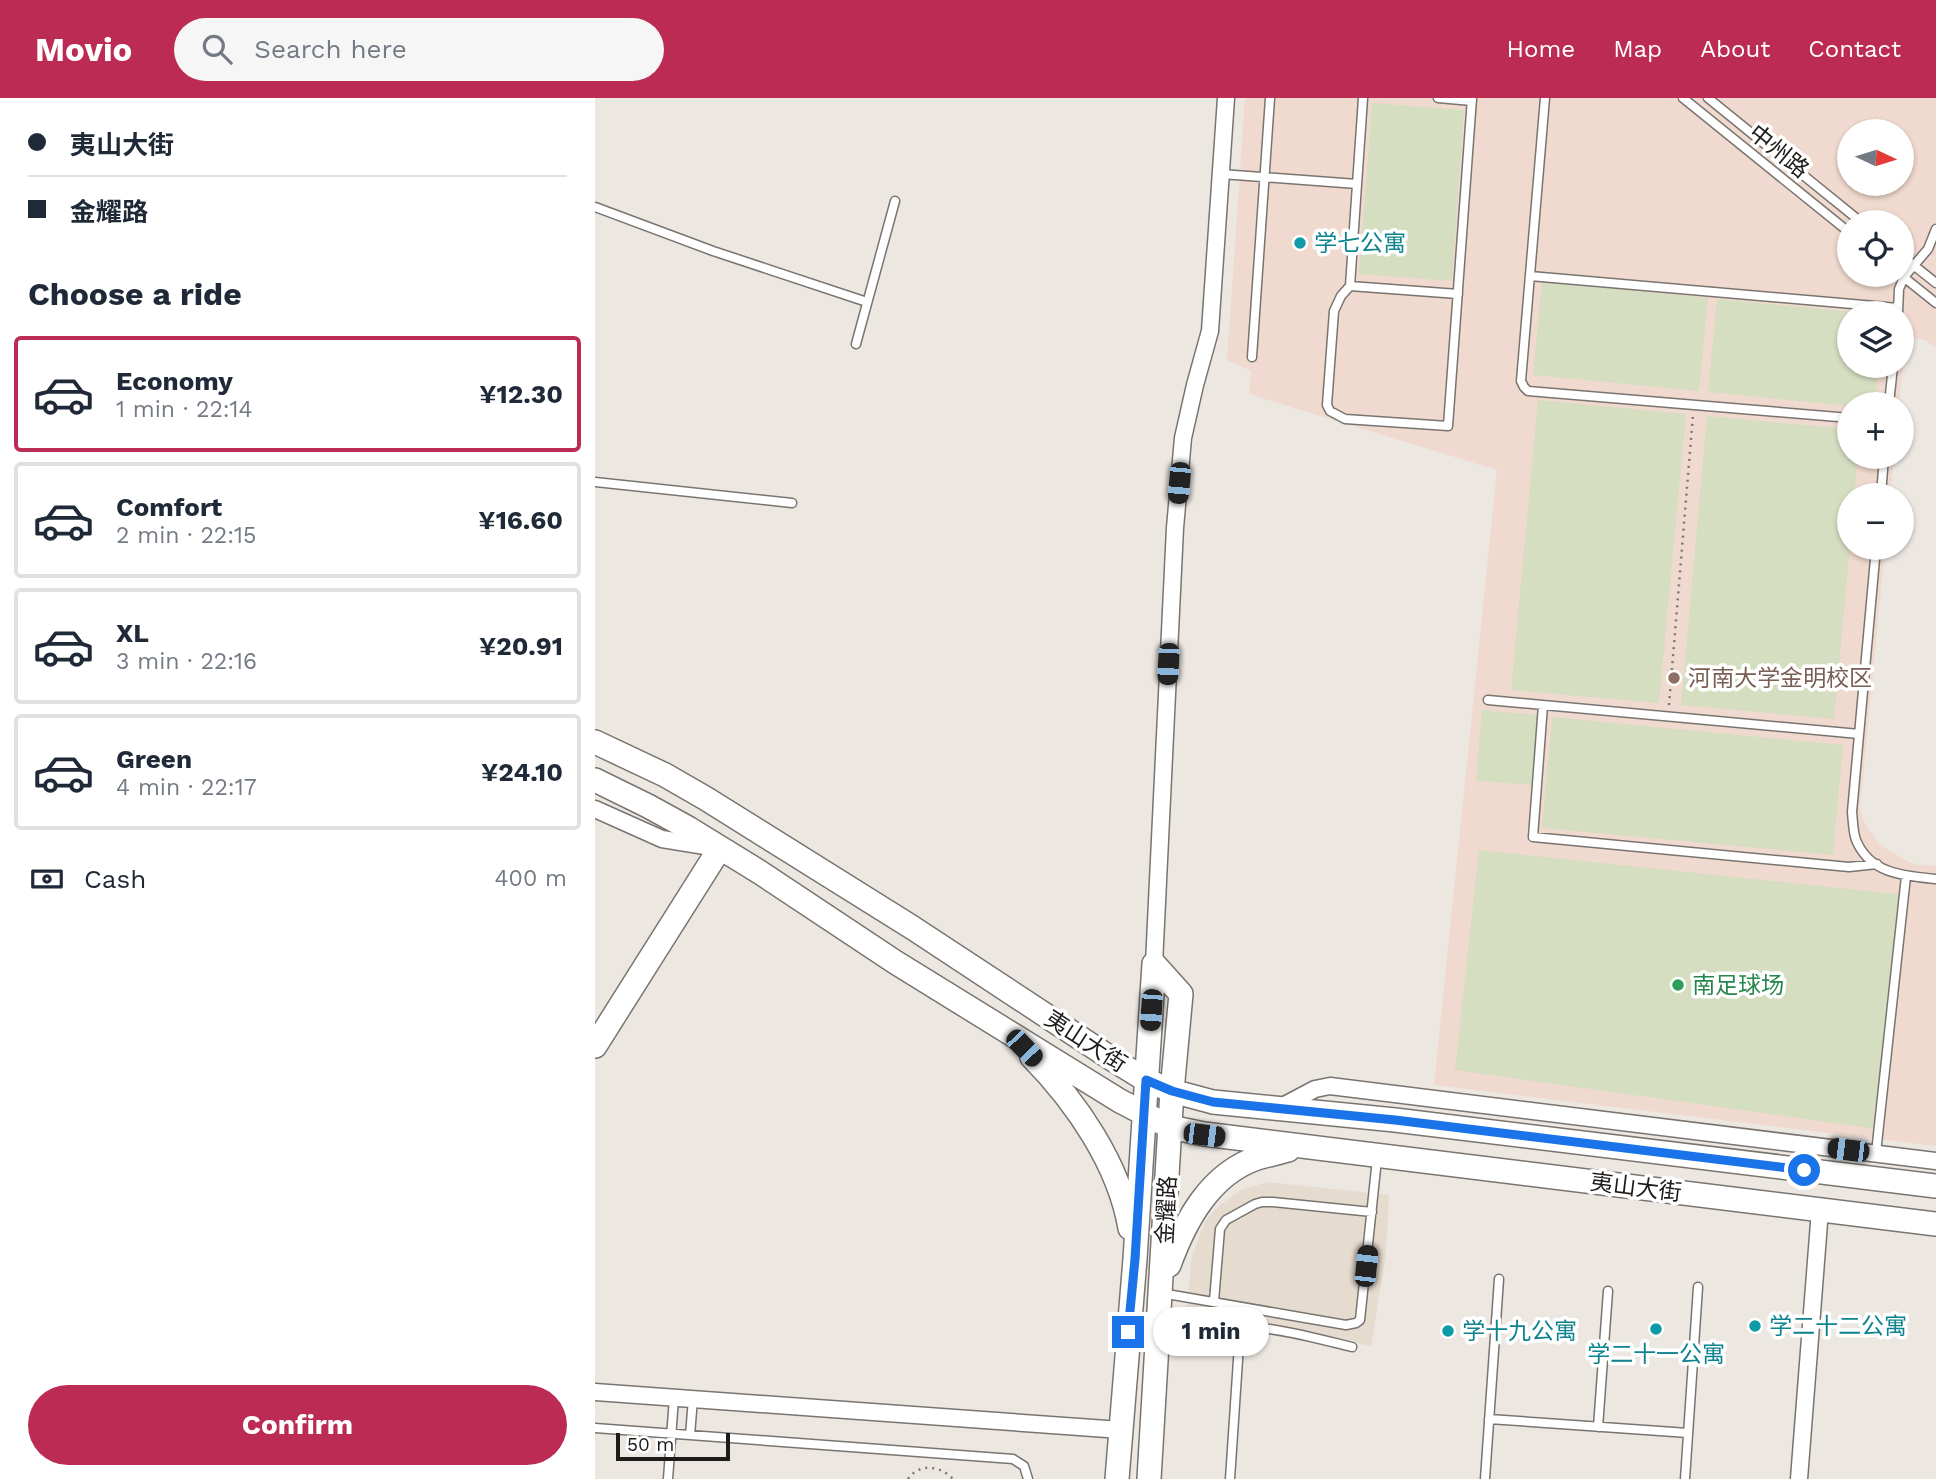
<!DOCTYPE html>
<meta charset="utf-8">
<style>
body{margin:0;font-family:"Work Sans","Noto Sans SC",sans-serif;background:#f6f6f7;color:#1f2937;height:100vh;display:flex;flex-direction:column;font-size:26px;white-space:nowrap}
*{box-sizing:border-box;margin:0}
p{font-size:23px;color:#747a83}
.icon{flex:none;width:38px;height:38px;fill:none;stroke:currentColor;stroke-width:2;stroke-linecap:round;stroke-linejoin:round}
.map{position:relative;flex:1;overflow:hidden}
.panel{display:flex;flex-direction:column;background:#fff;width:595px}
.panel>*{flex:none}
.top-card{display:grid;align-content:center;height:154px;padding:0 28px;background:#fff}
.needle{width:46px;rotate:94deg}
.fabs{position:absolute;left:1242px;top:21px;display:grid;gap:14px}
.fabs a{display:grid;place-items:center;width:77px;height:77px;border-radius:50%;background:#fff;box-shadow:0 2px 5px #0004;font-size:35px}
.scale{position:absolute;left:21px;bottom:18px;width:114px;box-sizing:border-box;padding-left:7px;border:4px solid #1e1c1a;border-top:0;font-size:19px;line-height:24px;white-space:nowrap;color:#1e1c1a;-webkit-text-stroke:5px #fff;paint-order:stroke}
.end{position:absolute;width:32px;height:32px;margin:-16px;border:9px solid #1a73e8;background:#fff;box-shadow:0 0 0 4px #fff}
.from{border-radius:50%}
.bubble{position:absolute;height:49px;border-radius:24px;background:#fff;box-shadow:0 2px 5px #0004;font-size:23px;font-weight:700;line-height:49px;text-align:center}
.car{position:absolute;width:21px;height:42px;margin:-21px -10px;border-radius:9px;box-shadow:0 0 5px 2px #0007;background:linear-gradient(#222 24%,#8ab4d8 0 40%,#222 0 76%,#8ab4d8 0 86%,#222 0)}
.top-card b{display:flex;align-items:center;gap:24px;height:66px;font-size:26px}
.top-card b+b{border-top:2px solid #e0e1e3}
.top-card i{width:18px;height:18px;background:#1f2937}
ul{padding:0;list-style:none}
li{display:flex;align-items:center;gap:21px;height:116px;margin:0 14px 10px;padding:0 14px;border:4px solid #e0e1e3;border-radius:7px}
li div{flex:1}
li b{display:block;font-size:26px}
li em{font-style:normal;font-weight:700}
li.selected{border-color:#bb2b53}
li>.icon{width:63px;height:63px;stroke-width:1.5}
h2{padding:0 28px;font-size:32px;line-height:84px}
.pay{display:flex;align-items:center;gap:18px;height:77px;padding:0 28px;font-size:26px}
.pay p{margin-inline-start:auto}
.primary-button{display:flex;gap:14px;margin-top:auto;padding:14px 28px}
.primary-button a{flex:1;height:80px;border-radius:42px;background:#bb2b53;color:#fff;font-size:28px;font-weight:700;line-height:80px;text-align:center}
header{display:flex;align-items:center;gap:42px;box-sizing:border-box;height:98px;padding:0 35px;background:#bb2b53;color:#fff}
header strong{font-size:33px}
nav{display:flex;gap:38px;margin-inline-start:auto;font-size:24px}
.search{width:490px;height:63px;background:#f6f6f7;display:flex;align-items:center;gap:18px;box-sizing:border-box;padding:0 24px;border-radius:38px;color:#747a83;font-size:26px}
main{display:flex;flex:1;min-height:0}
.map>svg:first-child{display:block}
.built{fill:#e6dbcf}
.education{fill:#f0d9ce;fill-rule:evenodd}
.green{fill:#d6dec2}
.lines{fill:none;stroke-linecap:round;stroke-linejoin:round}
.lane-casing{stroke:#79746f;stroke-width:11}
.street-casing{stroke:#79746f;stroke-width:19}
.secondary-casing{stroke:#79746f;stroke-width:26}
.path{stroke:#7b7874;stroke-width:2.5;stroke-dasharray:2 5;stroke-linecap:butt}
.lane{stroke:#fff;stroke-width:8}
.street{stroke:#fff;stroke-width:16}
.secondary{stroke:#fff;stroke-width:23}
.route{stroke:#1a73e8;stroke-width:9}
.culture-dot{fill:#0f9aa8;stroke:#fff;stroke-width:2.5}
.education-dot{fill:#8d6e63;stroke:#fff;stroke-width:2.5}
.leisure-dot{fill:#2e9e5b;stroke:#fff;stroke-width:2.5}
.labels{text-anchor:middle;stroke-width:7;stroke-linejoin:round;paint-order:stroke}
.street-label{font-size:23px;fill:#1e1c1a;stroke:#fff}
.culture-label{font-size:23px;fill:#0d838f;stroke:#fff;text-anchor:start}
.education-label{font-size:23px;fill:#785e54;stroke:#fff;text-anchor:start}
.leisure-label{font-size:23px;fill:#27864d;stroke:#fff;text-anchor:start}
</style>
<header>
<strong>Movio</strong>
<div class="search"><svg class="icon" aria-label="search" viewBox="0 0 24 24"><circle cx="10" cy="10" r="6"/><path d="M15 15l6 6"/></svg>Search here</div>
<nav><a>Home</a><a>Map</a><a>About</a><a>Contact</a></nav>
</header>
<main>
<section class="panel">
<div class="top-card">
<b><i class="from"></i>夷山大街</b>
<b><i></i>金耀路</b>
</div>
<h2>Choose a ride</h2>
<ul>
<li class="selected"><svg class="icon" aria-label="car" viewBox="0 0 24 24"><path d="M5 17H2v-5l4-1 3-4h7l3 4 3 1v5h-3M9 17h6M6 11h13"/><circle cx="7" cy="17" r="2"/><circle cx="17" cy="17" r="2"/></svg><div><b>Economy</b><p>1 min · 22:14</p></div><em>¥12.30</em></li>
<li><svg class="icon" aria-label="car" viewBox="0 0 24 24"><path d="M5 17H2v-5l4-1 3-4h7l3 4 3 1v5h-3M9 17h6M6 11h13"/><circle cx="7" cy="17" r="2"/><circle cx="17" cy="17" r="2"/></svg><div><b>Comfort</b><p>2 min · 22:15</p></div><em>¥16.60</em></li>
<li><svg class="icon" aria-label="car" viewBox="0 0 24 24"><path d="M5 17H2v-5l4-1 3-4h7l3 4 3 1v5h-3M9 17h6M6 11h13"/><circle cx="7" cy="17" r="2"/><circle cx="17" cy="17" r="2"/></svg><div><b>XL</b><p>3 min · 22:16</p></div><em>¥20.91</em></li>
<li><svg class="icon" aria-label="car" viewBox="0 0 24 24"><path d="M5 17H2v-5l4-1 3-4h7l3 4 3 1v5h-3M9 17h6M6 11h13"/><circle cx="7" cy="17" r="2"/><circle cx="17" cy="17" r="2"/></svg><div><b>Green</b><p>4 min · 22:17</p></div><em>¥24.10</em></li>
</ul>
<div class="pay"><svg class="icon" aria-label="cash" viewBox="0 0 24 24"><path d="M3 7h18v10H3z"/><circle cx="12" cy="12" r="2"/></svg>Cash<p>400 m</p></div>
<div class="primary-button"><a>Confirm</a></div>
</section>
<div class="map">
<svg width="1341" height="1381" viewBox="0 0 1341 1381">
<rect width="100%" height="100%" fill="#ede7e2"/>
<path class="built" d="M 673,1084 L 794,1097 L 791,1156 L 776,1248 L 636,1220 L 591,1216 L 597,1157 L 610,1124 L 620,1111 L 645,1092 Z"/>
<path class="education" d="M 650,0 L 1341,0 L 1341,250 L 1330,242 L 1319,241 L 1314,245 L 1309,255 L 1304,306 L 1255,306 L 1255,359 L 1299,359 L 1295,397 L 1255,397 L 1255,450 L 1290,450 L 1265,711 L 1269,724 L 1282,743 L 1294,753 L 1318,766 L 1341,768 L 1341,1048 L 839,987 L 902,372 L 654,296 L 656,273 L 632,262 ZM 1255,33 L 1307,33 L 1307,86 L 1255,86 ZM 1255,124 L 1307,124 L 1307,177 L 1255,177 ZM 1255,215 L 1307,215 L 1307,268 L 1255,268 Z"/>
<path class="green" d="M 777,5 L 869,12 L 857,183 L 764,176 Z
M 947,184 L 1113,200 L 1104,293 L 938,277 Z
M 1122,201 L 1270,215 L 1255,215 L 1255,268 L 1283,268 L 1280,306 L 1255,306 L 1255,308 L 1113,294 Z
M 943,302 L 1091,316 L 1064,605 L 916,592 Z
M 1112,318 L 1255,331 L 1255,359 L 1263,359 L 1259,397 L 1255,397 L 1255,448 L 1239,621 L 1086,607 Z
M 887,612 L 943,617 L 937,687 L 881,683 Z
M 957,619 L 1248,647 L 1238,757 L 947,730 Z
M 884,752 L 1310,797 L 1288,1032 L 860,972 Z"/>
<g class="lines">
<defs>
<path id="lane" d="M 768,0 L 755,188 L 863,196
M 843,0 L 877,3
M 950,0 L 926,283 L 929,289 L 933,293 L 1255,320
M 1088,0 L 1255,135
M 1113,0 L 1266,124
M 626,76 L 762,86
M 0,109 L 118,153 L 272,204
M 1307,158 L 1341,185
M 1306,177 L 1341,205
M 935,178 L 1303,210
M 755,188 L 746,198 L 739,213 L 732,307 L 735,313 L 750,321 L 853,328 L 877,0
M 1303,214 L 1304,191 L 1309,179 L 1333,151 L 1341,131
M 261,246 L 300,103
M 657,259 L 675,0
M 1294,306 L 1298,268
M 0,384 L 197,405
M 1286,397 L 1289,359
M 1281,450 L 1257,714 C 1258,723 1258,734 1261,742 C 1275,776 1309,778 1341,781
M 893,602 L 1264,636
M 948,607 L 938,739 L 1254,769 L 1282,766
M 1281,1055 L 1311,778
M 566,1195 L 751,1227 L 761,1225 L 765,1222 L 782,1061
M 619,1203 L 625,1131 L 631,1122 L 660,1106 L 667,1104 L 678,1104 L 777,1114
M 894,1321 L 1093,1335
M 1003,1329 L 1013,1193
M 0,1330 L 418,1361 L 429,1368 L 433,1381
M 95,1337 L 98,1301
M 73,1381 L 79,1300
M 635,1381 L 645,1232 C 661,1223 735,1244 757,1249
M 890,1381 L 904,1181
M 1090,1381 L 1103,1189"/>
<path id="street" d="M 0,711 L 67,741 L 116,749
M 559,866 L 580,430 L 588,340 L 600,287 L 615,233 L 631,0
M 684,1010 L 720,991 L 735,988 L 1341,1063
M 0,1294 L 526,1332
M 1204,1381 L 1225,1112"/>
<path id="secondary" d="M 0,644 L 70,677 L 110,700 L 318,830 L 517,961 L 551,982 L 577,993 L 618,1004 L 800,1022 L 1341,1088
M 0,682 L 53,708 L 93,730 L 166,775 L 300,864 L 525,1003 L 575,1029 L 609,1036 L 1341,1126
M 0,948 L 125,750
M 437,959 C 481,1004 524,1066 535,1130
M 574,1167 C 590,1123 615,1076 662,1060 C 672,1057 683,1055 693,1052
M 522,1381 L 540,1161 L 559,866
M 554,1381 L 577,993 L 586,896 L 559,866"/>
</defs>
<use href="#lane" class="lane-casing"/>
<use href="#street" class="street-casing"/>
<use href="#secondary" class="secondary-casing"/>
<path class="path" d="M 1074,607 L 1098,317
M 313,1381 C 324,1365 345,1367 358,1381"/>
<use href="#lane" class="lane"/>
<use href="#street" class="street"/>
<use href="#secondary" class="secondary"/>
</g>
<g class="lines">
<path class="route" d="M 533,1234 L 540,1161 L 551,982 L 577,993 L 618,1004 L 800,1022 L 1209,1072"/>
</g>
<g class="culture-dot">
<circle cx="705" cy="145" r="7"/>
<circle cx="1160" cy="1228" r="7"/>
<circle cx="1061" cy="1231" r="7"/>
<circle cx="853" cy="1233" r="7"/>
</g>
<circle class="education-dot" cx="1079" cy="580" r="7"/>
<circle class="leisure-dot" cx="1083" cy="887" r="7"/>
<g class="labels">
<g class="street-label">
<text transform="translate(1184 53) rotate(39)" y="8">中州路</text>
<text transform="translate(491 943) rotate(33)" y="8">夷山大街</text>
<text transform="translate(1041 1089) rotate(7)" y="8">夷山大街</text>
<text transform="translate(571 1112) rotate(-87)" y="8">金耀路</text>
</g>
<g class="culture-label">
<text x="719" y="153">学七公寓</text>
<text x="1174" y="1236">学二十二公寓</text>
<text x="867" y="1241">学十九公寓</text>
<text x="1061" y="1264" text-anchor="middle">学二十一公寓</text>
</g>
<g class="education-label">
<text x="1093" y="588">河南大学金明校区</text>
</g>
<g class="leisure-label">
<text x="1097" y="895">南足球场</text>
</g>
</g>
</svg>
<div class="fabs">
<a><svg class="needle" viewBox="-14 -14 28 28"><path d="M0-13l5 13h-10z" fill="#e53935"/><path d="M0 13l5-13h-10z" fill="#747a83"/></svg></a>
<a><svg class="icon" aria-label="locate" viewBox="0 0 24 24"><circle cx="12" cy="12" r="6"/><path d="M12 2v4M12 18v4M2 12h4M18 12h4"/></svg></a>
<a><svg class="icon" aria-label="layers" viewBox="0 0 24 24"><path d="M12 4l9 5-9 5-9-5zM3 14l9 5 9-5"/></svg></a>
<a>+</a>
<a>−</a>
</div>
<div class="scale">50 m</div>
<i class="end from" style="left:1209px;top:1072px"></i>
<i class="end" style="left:533px;top:1234px"></i>
<div class="bubble" style="left:558px;top:1209px;width:116px">1 min</div>
<i class="car" style="left:584px;top:385px;rotate:185deg"></i>
<i class="car" style="left:573px;top:566px;rotate:183deg"></i>
<i class="car" style="left:556px;top:912px;rotate:184deg"></i>
<i class="car" style="left:429px;top:950px;rotate:136deg"></i>
<i class="car" style="left:609px;top:1037px;rotate:97deg"></i>
<i class="car" style="left:1253px;top:1052px;rotate:277deg"></i>
<i class="car" style="left:771px;top:1168px;rotate:6deg"></i>
</div>
</main>
